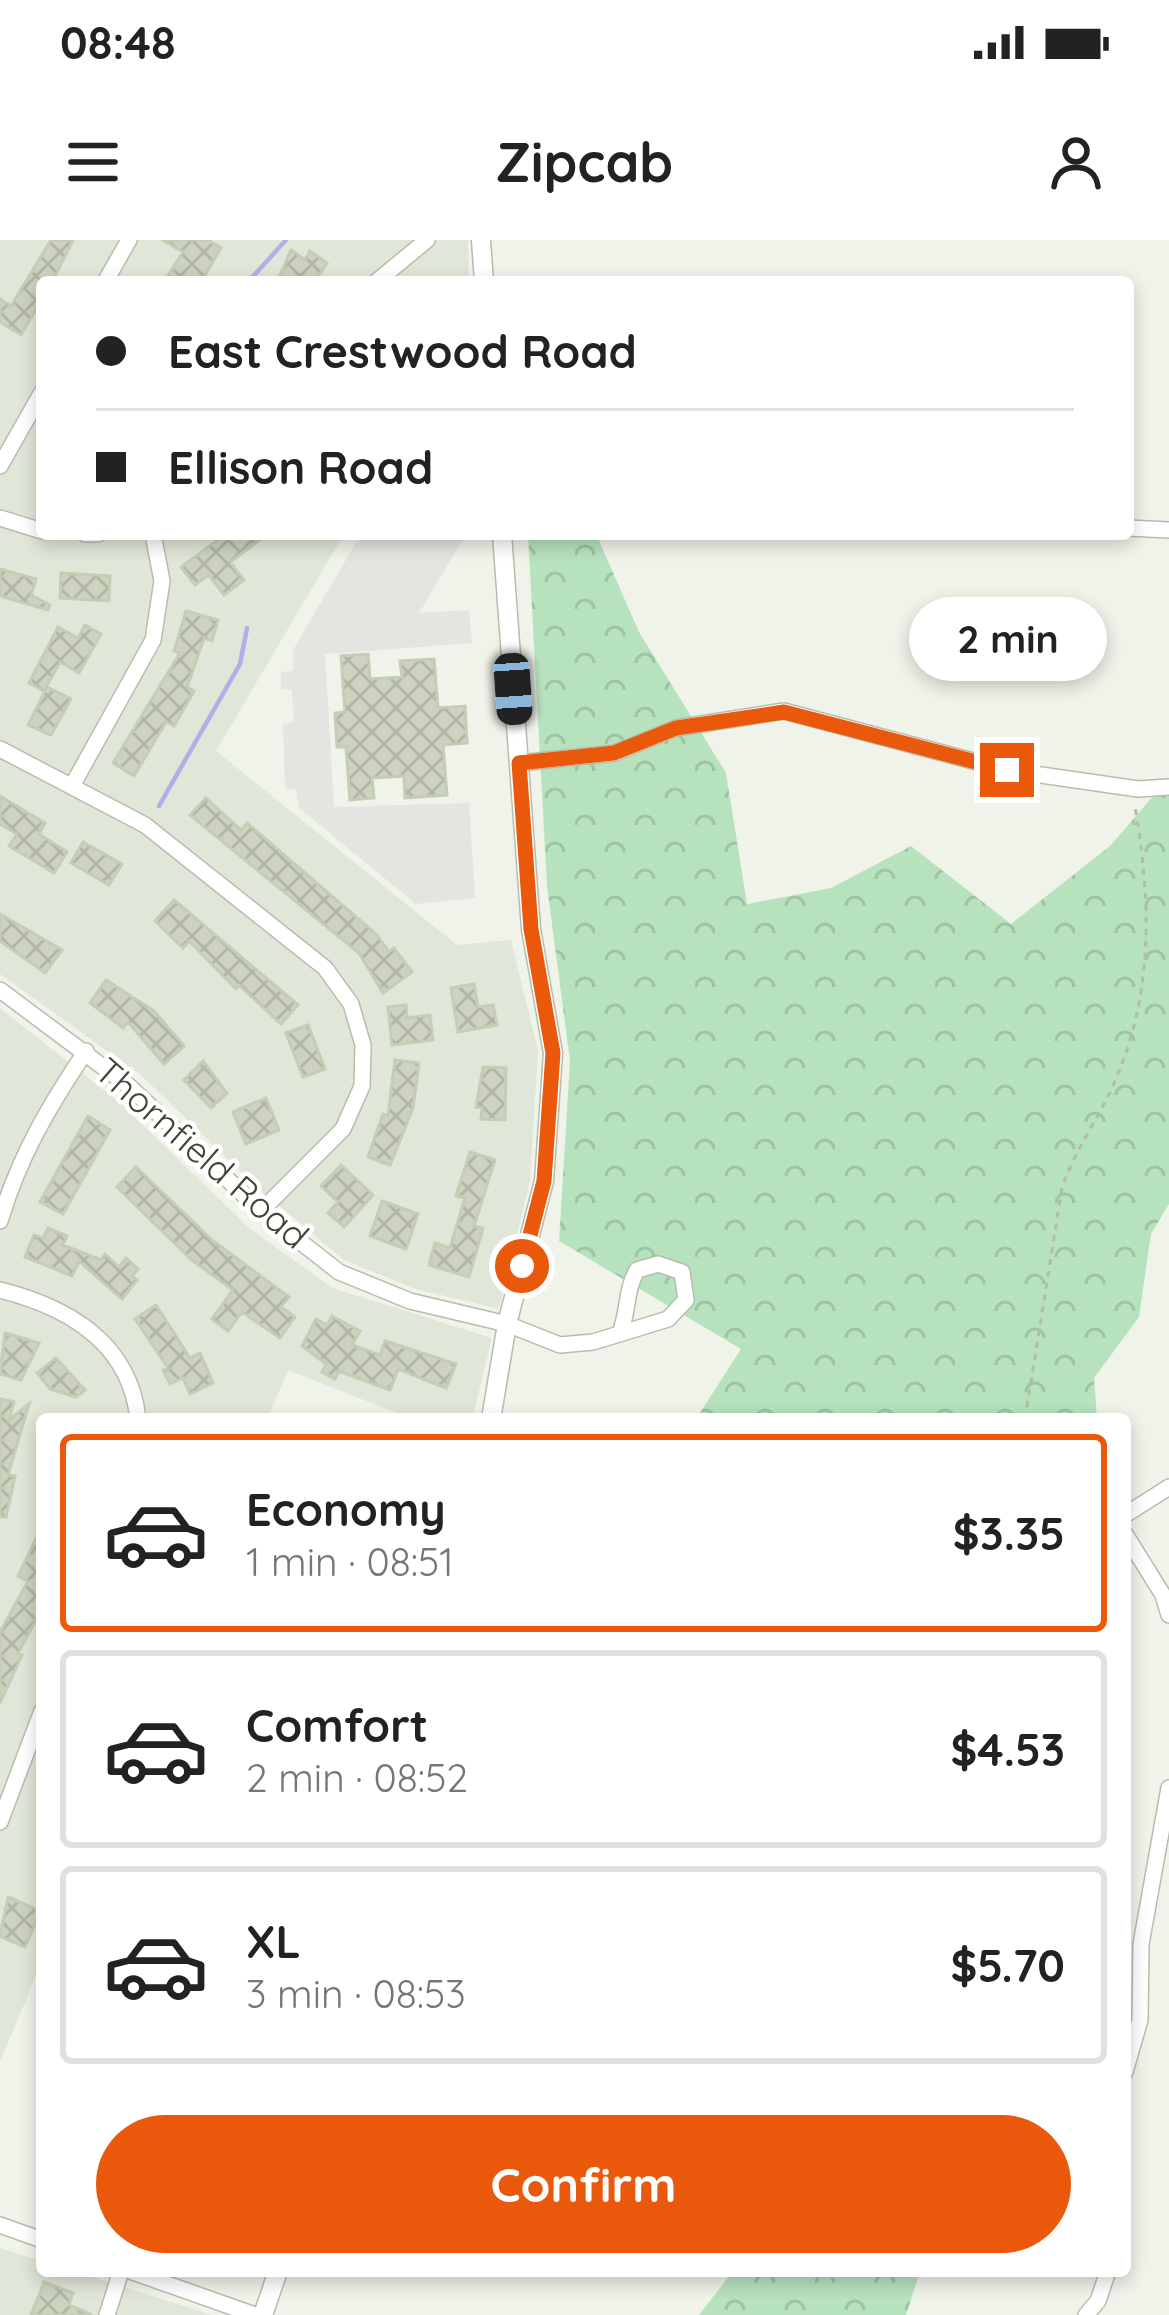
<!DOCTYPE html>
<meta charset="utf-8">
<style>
body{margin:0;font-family:Quicksand,sans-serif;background:#f6f6f6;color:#222;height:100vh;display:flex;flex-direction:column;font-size:45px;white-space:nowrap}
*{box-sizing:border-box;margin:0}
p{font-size:39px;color:#767676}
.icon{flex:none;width:66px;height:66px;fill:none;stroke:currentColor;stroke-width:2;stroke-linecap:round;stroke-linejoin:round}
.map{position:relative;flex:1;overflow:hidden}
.details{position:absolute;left:36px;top:1173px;width:1095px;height:864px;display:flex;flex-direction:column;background:#fff;border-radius:12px;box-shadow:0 6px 18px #0003}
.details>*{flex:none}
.top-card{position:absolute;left:36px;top:36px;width:1098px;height:264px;border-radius:12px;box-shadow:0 6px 18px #0003;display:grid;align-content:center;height:264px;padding:0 60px;background:#fff}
.end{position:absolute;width:54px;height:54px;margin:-27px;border:15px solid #ea580c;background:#fff;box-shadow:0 0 0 6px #fff}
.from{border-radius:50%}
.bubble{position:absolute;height:84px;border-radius:42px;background:#fff;box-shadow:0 6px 18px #0003;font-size:39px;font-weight:700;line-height:84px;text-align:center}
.car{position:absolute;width:36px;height:72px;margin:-36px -18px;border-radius:15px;box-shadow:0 0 9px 3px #0007;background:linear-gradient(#222 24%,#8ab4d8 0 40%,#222 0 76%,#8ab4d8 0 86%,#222 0)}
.top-card b{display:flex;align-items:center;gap:42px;height:114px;font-size:45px}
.top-card b+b{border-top:3px solid #e0e0e0}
.top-card i{width:30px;height:30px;background:#222}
ul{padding:21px 0 0;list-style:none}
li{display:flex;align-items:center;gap:36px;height:198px;margin:0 24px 18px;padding:0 36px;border:6px solid #e0e0e0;border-radius:12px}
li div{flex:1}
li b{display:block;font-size:45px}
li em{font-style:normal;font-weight:700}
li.on{border-color:#ea580c}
li>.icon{width:108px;height:108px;stroke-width:1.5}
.action{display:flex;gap:24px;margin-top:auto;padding:24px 60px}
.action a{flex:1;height:138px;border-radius:72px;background:#ea580c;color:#fff;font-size:48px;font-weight:700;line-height:138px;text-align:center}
.status{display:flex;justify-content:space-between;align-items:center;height:84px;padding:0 60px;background:#fff;direction:ltr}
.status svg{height:33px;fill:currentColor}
header{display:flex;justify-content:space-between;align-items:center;height:156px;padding:0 60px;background:#fff;font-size:54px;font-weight:700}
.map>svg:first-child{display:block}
.residential{fill:#e0e6d8}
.forest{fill:url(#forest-crowns)}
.parking{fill:#e3e5e0}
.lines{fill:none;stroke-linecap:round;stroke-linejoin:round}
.stream{stroke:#b4ade8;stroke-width:4.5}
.building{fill:url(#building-cross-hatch);stroke:#c5cdb4;stroke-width:3}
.minor-casing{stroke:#b7bdad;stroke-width:18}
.tertiary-casing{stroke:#b7bdad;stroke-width:21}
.path{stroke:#b3bda0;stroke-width:3;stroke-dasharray:6 6;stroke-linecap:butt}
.minor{stroke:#fff;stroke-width:15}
.tertiary{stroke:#fff;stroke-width:18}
.route{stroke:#ea580c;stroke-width:15}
.labels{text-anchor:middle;stroke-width:9;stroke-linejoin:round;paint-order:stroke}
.street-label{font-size:36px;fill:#414538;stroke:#fff}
</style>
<div class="status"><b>08:48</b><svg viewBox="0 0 49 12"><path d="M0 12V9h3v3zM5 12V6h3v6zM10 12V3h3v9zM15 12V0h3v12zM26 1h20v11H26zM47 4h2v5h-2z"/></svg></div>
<header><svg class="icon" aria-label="menu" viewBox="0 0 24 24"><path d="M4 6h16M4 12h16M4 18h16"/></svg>Zipcab<svg class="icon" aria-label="person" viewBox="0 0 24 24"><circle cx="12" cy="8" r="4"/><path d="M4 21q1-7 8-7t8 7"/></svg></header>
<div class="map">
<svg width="1169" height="2075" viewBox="0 0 1169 2075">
<defs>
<pattern id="forest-crowns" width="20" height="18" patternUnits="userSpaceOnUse" patternTransform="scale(3)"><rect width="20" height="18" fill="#b7e2be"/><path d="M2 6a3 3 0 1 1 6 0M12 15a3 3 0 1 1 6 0" fill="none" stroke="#9fc3a4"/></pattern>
<pattern id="building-cross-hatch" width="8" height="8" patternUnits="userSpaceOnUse" patternTransform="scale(3)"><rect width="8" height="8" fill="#cdd3c0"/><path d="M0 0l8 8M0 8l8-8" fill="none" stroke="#b1b6a6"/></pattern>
</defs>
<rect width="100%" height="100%" fill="#eff3e9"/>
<path class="residential" d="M 0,0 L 468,0 L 469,42 L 42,42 L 42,294 L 344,294 L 216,511 L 457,705 L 511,700 L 538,810 L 530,940 L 499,1069 L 416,1049 L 344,1020 L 259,949 L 142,836 L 0,734 Z
M 0,768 L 120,863 L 248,987 L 332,1048 L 492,1098 L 472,1179 L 412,1179 L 288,1130 L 267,1179 L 42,1179 L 42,1721 L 0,1822 Z
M 0,2008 L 42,2021 L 42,2031 L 74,2031 L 212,2075 L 0,2075 Z"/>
<path class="forest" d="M 528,294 L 596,294 L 639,392 L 726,533 L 747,664 L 831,648 L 911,606 L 1011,684 L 1110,606 L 1169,538 L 1169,964 L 1151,994 L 1139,1077 L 1094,1138 L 1097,1179 L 696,1179 L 741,1109 L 559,1001 L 570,821 L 547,646 Z
M 733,2031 L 920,2031 L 906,2075 L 699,2075 Z"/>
<path class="parking" d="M 361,294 L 466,294 L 419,373 L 469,370 L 472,403 L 325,414 L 334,567 L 469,563 L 475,658 L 416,664 L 299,568 L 296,550 L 285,548 L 283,484 L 294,482 L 292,450 L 281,449 L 281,432 L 293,431 L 293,410 Z"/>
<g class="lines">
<path class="stream" d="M 248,42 L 286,0
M 159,566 L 240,424 L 247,388"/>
</g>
<path class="building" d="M 51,0 L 73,0 L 52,42 L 42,42 L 42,59 L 21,95 L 0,82 L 0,59 L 11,66 Z
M 163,0 L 208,0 L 221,8 L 201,42 L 164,42 L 183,12 Z
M 291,10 L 305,20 L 310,11 L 327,23 L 314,42 L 277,42 Z
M 226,294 L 268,294 L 230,322 L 244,340 L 224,355 L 209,335 L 195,345 L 181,327 Z
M 0,329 L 36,339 L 31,355 L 50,365 L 48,370 L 0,356 Z
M 61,333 L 110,336 L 109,361 L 60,358 Z
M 186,371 L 218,380 L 212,401 L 204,398 L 187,447 L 194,451 L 174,486 L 166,482 L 134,536 L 113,523 L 180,413 L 174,411 Z
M 85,385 L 101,394 L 79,433 L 60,422 L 44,451 L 29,443 L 58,387 L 78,398 Z
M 368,414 L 370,439 L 402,437 L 400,421 L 434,419 L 438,468 L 465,466 L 467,503 L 443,505 L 447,555 L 405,558 L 404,536 L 372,538 L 374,558 L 350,560 L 346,507 L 337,507 L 335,473 L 345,472 L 341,416 Z
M 47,447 L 71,459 L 51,495 L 28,485 Z
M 0,556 L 45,583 L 39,594 L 67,612 L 54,633 L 9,606 L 17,594 L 0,584 Z
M 206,558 L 241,590 L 247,583 L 377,695 L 389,712 L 394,708 L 412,732 L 383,753 L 359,713 L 190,575 Z
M 83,602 L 122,624 L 109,645 L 71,623 Z
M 174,660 L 298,765 L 281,784 L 239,745 L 236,749 L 189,701 L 183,708 L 155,681 Z
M 0,674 L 62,710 L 45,733 L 0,701 Z
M 106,740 L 154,771 L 184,806 L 164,824 L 128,782 L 123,788 L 90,763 Z
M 474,744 L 478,767 L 493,765 L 497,785 L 458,792 L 451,748 Z
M 406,765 L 407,778 L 430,775 L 433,800 L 392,805 L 388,767 Z
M 308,785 L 325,829 L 303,837 L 286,793 Z
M 395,820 L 419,823 L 413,868 L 390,925 L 368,917 L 383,874 L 388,876 Z
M 203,821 L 227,853 L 211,868 L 184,840 Z
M 483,827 L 506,828 L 505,880 L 481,879 L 482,868 L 476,867 Z
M 266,858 L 279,890 L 246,904 L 233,872 Z
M 88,876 L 110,890 L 63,974 L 40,962 Z
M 470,912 L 495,920 L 474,986 L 483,988 L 469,1037 L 429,1025 L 435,1003 L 450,1008 L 465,958 L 456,956 Z
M 341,925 L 373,955 L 344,987 L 328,973 L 338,962 L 321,946 Z
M 136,927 L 212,1000 L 289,1057 L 281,1067 L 295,1077 L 280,1098 L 242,1072 L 228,1091 L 212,1079 L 233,1050 L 192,1020 L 117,947 Z
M 382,961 L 418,974 L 406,1009 L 370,996 Z
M 48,988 L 67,996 L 63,1005 L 101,1020 L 105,1014 L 119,1027 L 126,1018 L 138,1029 L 132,1036 L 137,1040 L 122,1059 L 79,1021 L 72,1036 L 25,1017 L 34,995 L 43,998 Z
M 156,1065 L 190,1118 L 200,1113 L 213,1143 L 190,1154 L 183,1138 L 170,1144 L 163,1130 L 168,1128 L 135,1079 Z
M 332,1076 L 360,1091 L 352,1105 L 380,1115 L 385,1101 L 456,1124 L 446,1148 L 398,1129 L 390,1150 L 339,1131 L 335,1139 L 322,1132 L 326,1124 L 302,1106 L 316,1079 L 327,1085 Z
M 5,1093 L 39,1103 L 21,1140 L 0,1134 Z
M 56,1118 L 85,1150 L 76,1157 L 50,1149 L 37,1133 Z
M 0,1159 L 14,1162 L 9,1180 L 29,1164 L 8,1235 L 15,1236 L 6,1277 L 0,1277 Z
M 42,1286 L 42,1369 L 18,1413 L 22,1415 L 0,1463 L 0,1392 L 28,1341 L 18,1336 Z
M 8,1657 L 41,1671 L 25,1707 L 0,1696 Z
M 44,2042 L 73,2053 L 69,2065 L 92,2075 L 31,2075 Z"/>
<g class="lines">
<defs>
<path id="minor" d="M 105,42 L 129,0
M 376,42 L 427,0
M 0,226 L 42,152
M 0,278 L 42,291
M 1128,288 L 1169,290
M 85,294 L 98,294
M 0,509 L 145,585 L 325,728 L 351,764 L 363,805 L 362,846 L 343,889 L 261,971
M 519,523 L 615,513 L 676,488 L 784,471 L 1007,530 L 1138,549 L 1169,547
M 72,546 L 153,400 L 162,341 L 153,294
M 0,750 L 130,847 L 261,971 L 339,1032 L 410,1061 L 507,1084 L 560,1105 L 593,1102 L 668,1079 L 686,1060 L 682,1032 L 658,1024 L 637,1030 C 625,1052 629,1070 620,1093
M 0,981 C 19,917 49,866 86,811
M 0,1050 C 68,1067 130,1103 138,1179
M 1125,1275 L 1169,1247
M 1125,1294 L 1163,1355 L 1169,1375
M 0,1582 L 42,1471
M 1125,1832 L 1140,1780 L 1141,1704 L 1169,1548
M 0,1985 L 42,2000
M 130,2031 L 255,2075
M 107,2075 L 121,2031
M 1086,2075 L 1098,2061 L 1108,2031"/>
<path id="tertiary" d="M 481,0 L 484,42
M 491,1179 L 507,1084 L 544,941 L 553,813 L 531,689 L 502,294
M 263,2075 L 278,2031"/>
</defs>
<use href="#minor" class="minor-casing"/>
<use href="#tertiary" class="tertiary-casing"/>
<path class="path" d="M 1025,1179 L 1062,948 C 1075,909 1099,879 1115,841 C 1154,752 1151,660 1135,567"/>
<use href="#minor" class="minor"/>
<use href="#tertiary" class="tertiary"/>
</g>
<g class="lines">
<path class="route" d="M 522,1026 L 544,941 L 553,813 L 531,689 L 519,523 L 614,513 L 676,488 L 784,472 L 1007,530"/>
</g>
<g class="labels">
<g class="street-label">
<text transform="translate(202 913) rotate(41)" y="13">Thornfield Road</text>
</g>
</g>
</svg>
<i class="end from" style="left:522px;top:1026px"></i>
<i class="end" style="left:1007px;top:530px"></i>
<div class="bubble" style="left:909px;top:357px;width:198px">2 min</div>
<i class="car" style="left:513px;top:449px;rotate:176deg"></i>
<div class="top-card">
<b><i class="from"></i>East Crestwood Road</b>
<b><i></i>Ellison Road</b>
</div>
<section class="details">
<ul>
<li class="on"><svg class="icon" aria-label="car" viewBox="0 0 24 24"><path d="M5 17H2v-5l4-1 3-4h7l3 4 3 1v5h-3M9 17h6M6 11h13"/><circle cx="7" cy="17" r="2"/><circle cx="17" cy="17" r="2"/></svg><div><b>Economy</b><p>1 min · 08:51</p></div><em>$3.35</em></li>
<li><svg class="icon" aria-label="car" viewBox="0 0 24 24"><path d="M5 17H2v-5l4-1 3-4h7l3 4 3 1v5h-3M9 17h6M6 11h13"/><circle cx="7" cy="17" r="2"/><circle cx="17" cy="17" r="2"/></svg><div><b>Comfort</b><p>2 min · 08:52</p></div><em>$4.53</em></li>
<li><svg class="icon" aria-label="car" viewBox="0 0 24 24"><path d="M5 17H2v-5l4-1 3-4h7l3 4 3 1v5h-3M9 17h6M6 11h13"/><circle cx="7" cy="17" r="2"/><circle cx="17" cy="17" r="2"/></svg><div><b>XL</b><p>3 min · 08:53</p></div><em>$5.70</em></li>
</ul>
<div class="action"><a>Confirm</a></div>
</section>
</div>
